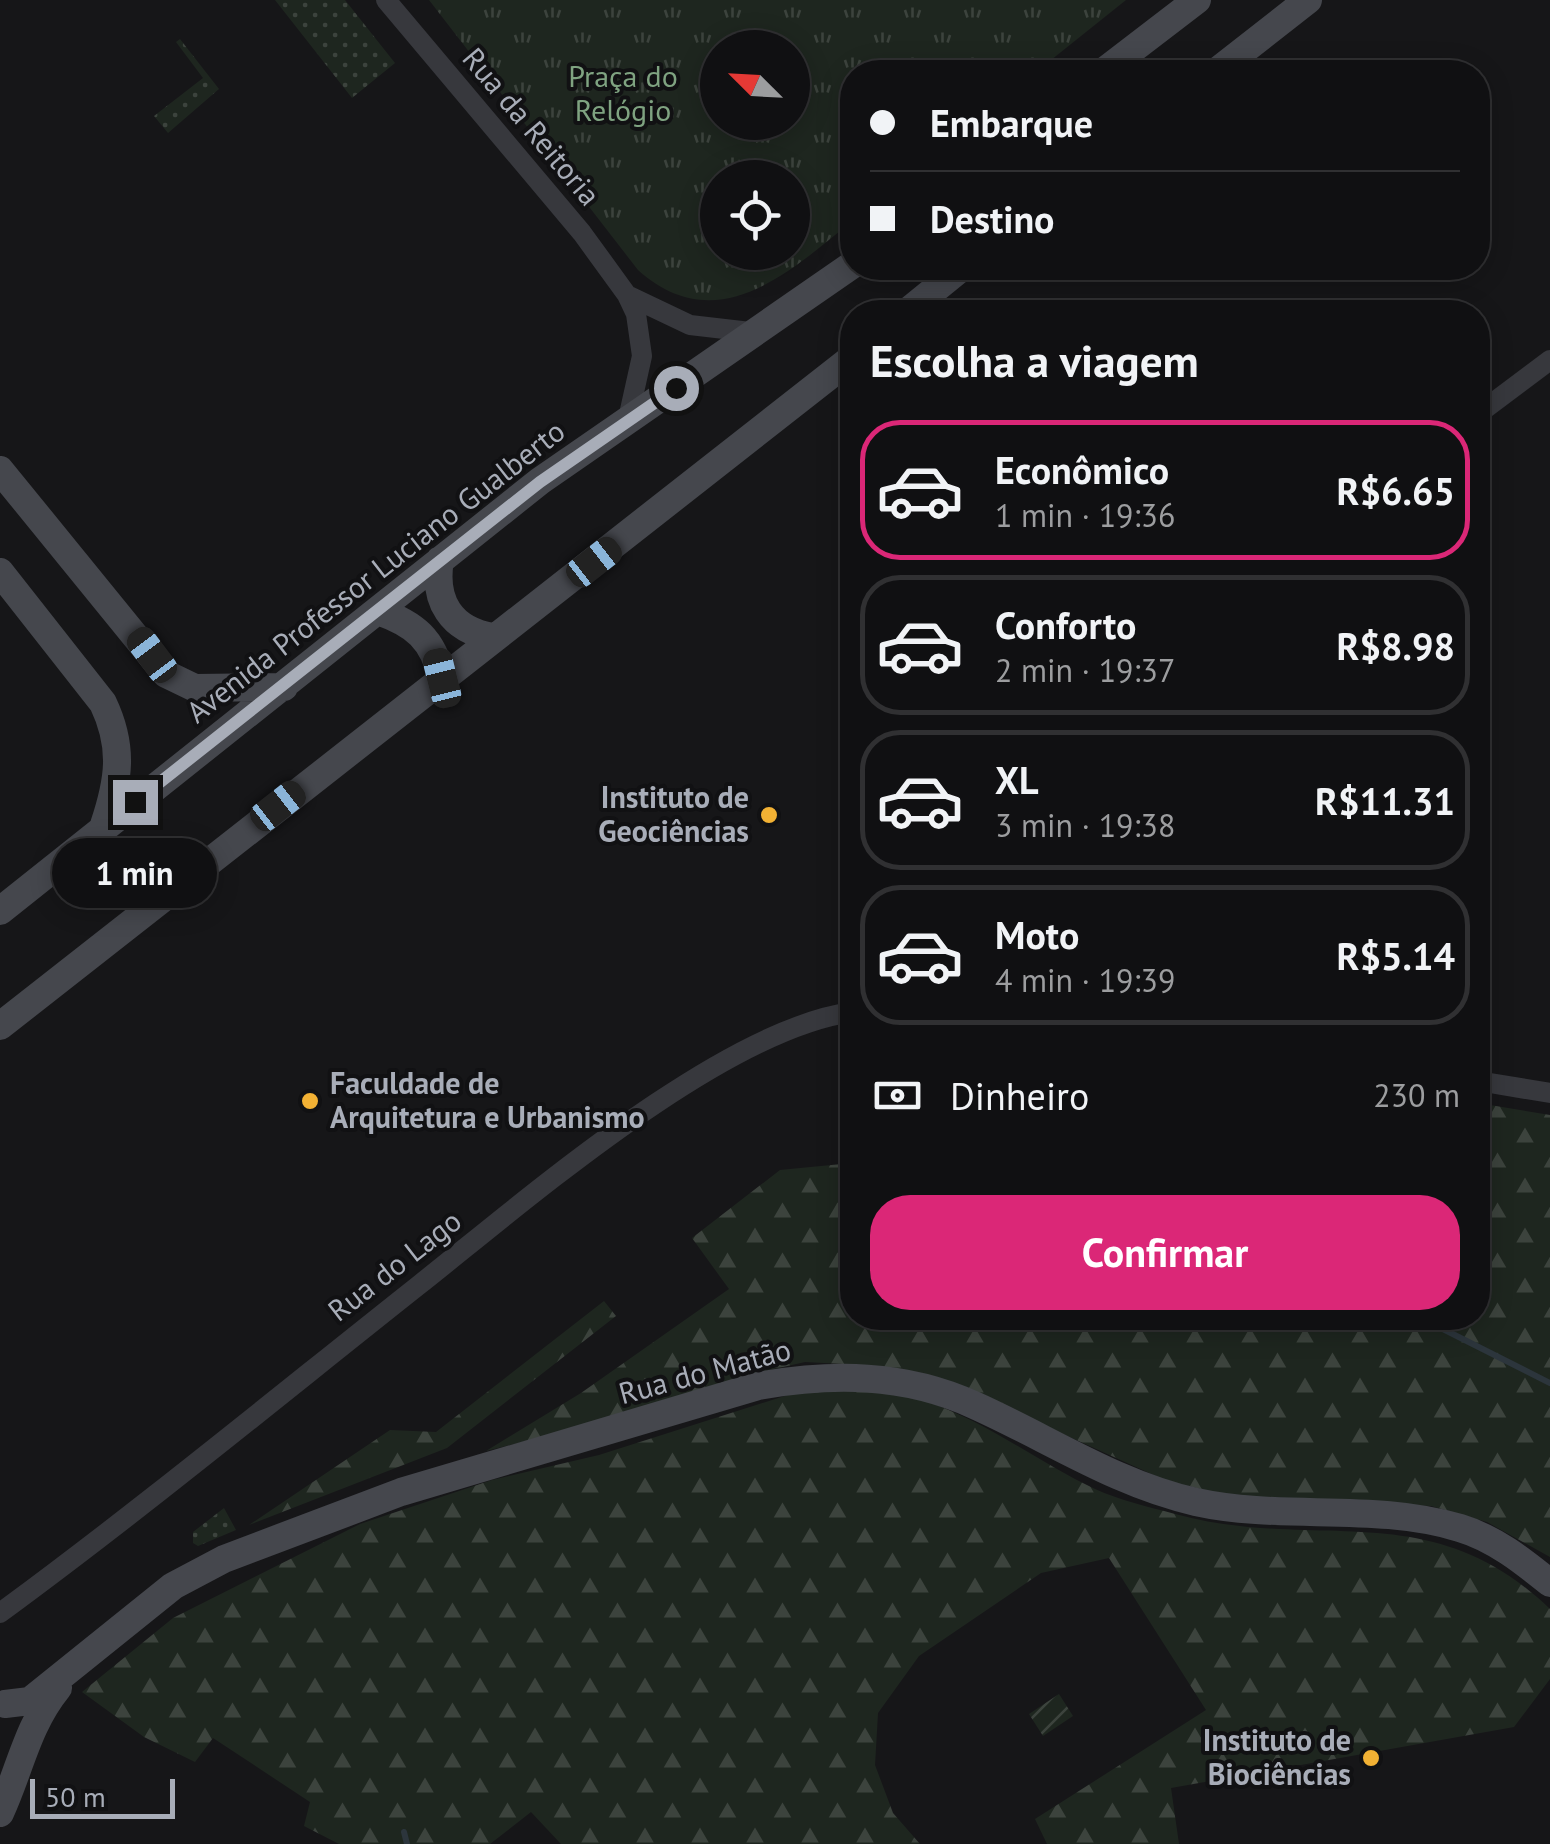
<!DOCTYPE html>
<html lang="pt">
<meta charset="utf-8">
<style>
body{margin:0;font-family:"PT Sans",sans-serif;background:#1e1e20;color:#f1f3f6;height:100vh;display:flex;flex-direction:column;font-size:38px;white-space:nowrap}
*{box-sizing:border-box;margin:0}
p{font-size:32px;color:#9c9d9f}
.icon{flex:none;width:55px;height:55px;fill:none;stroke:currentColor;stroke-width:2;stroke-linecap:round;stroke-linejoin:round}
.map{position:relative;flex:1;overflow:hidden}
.details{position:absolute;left:840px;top:300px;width:650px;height:1030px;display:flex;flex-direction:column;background:#101012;border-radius:40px;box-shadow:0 5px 25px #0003,0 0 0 2px #303032}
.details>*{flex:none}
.hud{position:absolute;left:840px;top:60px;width:650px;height:220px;border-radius:40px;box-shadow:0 5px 25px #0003,0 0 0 2px #303032;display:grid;align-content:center;height:220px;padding:0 30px;background:#101012}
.needle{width:65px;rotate:294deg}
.fabs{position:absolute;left:700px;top:30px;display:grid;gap:20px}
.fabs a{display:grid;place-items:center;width:110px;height:110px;border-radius:50%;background:#101012;box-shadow:0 5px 25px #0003,0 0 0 2px #303032;font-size:50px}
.scale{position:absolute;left:30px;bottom:25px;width:145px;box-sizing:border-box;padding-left:10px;border:5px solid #a8adb8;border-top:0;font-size:28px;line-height:35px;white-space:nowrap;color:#a8adb8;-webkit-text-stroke:8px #111113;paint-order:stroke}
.end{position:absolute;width:45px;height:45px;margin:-22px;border:12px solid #a8adb8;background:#111;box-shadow:0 0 0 5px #111}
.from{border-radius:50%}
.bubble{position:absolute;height:70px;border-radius:35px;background:#101012;box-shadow:0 5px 25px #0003,0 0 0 2px #303032;font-size:32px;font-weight:700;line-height:70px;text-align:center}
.car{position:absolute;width:30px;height:60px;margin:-30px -15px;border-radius:12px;box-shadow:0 0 8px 2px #0007;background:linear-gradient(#222 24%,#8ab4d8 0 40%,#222 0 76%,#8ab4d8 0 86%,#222 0)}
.hud b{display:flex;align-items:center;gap:35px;height:95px;font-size:38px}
.hud b+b{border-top:2px solid #303032}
.hud i{width:25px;height:25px;background:#f1f3f6}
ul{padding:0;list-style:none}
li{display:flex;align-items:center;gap:30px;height:140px;margin:0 20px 15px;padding:0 10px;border:5px solid #303032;border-radius:40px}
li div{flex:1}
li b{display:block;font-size:38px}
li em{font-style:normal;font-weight:700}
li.selected{border-color:#db2777}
li>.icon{width:90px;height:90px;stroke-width:1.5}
h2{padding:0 30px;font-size:45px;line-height:120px}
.pay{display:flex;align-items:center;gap:25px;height:110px;padding:0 30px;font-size:38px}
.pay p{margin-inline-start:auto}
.action{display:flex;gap:20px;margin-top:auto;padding:20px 30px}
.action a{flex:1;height:115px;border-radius:40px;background:#db2777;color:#fff;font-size:40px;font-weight:700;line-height:115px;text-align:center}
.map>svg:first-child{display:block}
.grass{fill:url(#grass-dots)}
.forest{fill:url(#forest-firs)}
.park{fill:url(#park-tufts);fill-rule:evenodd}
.garden{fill:url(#garden-furrows)}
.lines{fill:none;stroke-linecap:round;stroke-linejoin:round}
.stream{stroke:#2c353c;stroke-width:6}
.street{stroke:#37383d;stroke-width:20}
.secondary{stroke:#45474d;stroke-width:28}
.route{stroke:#a8adb8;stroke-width:12}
.poi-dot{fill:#f2b134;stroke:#111113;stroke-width:4}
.labels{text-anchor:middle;stroke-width:8;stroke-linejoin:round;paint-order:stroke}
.park-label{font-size:30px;fill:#7fa381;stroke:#111113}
.street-label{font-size:30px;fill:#a8adb8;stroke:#111113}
.poi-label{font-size:30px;font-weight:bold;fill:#a8adb8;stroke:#111113;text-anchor:end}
</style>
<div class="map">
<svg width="1550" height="1844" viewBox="0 0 1550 1844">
<defs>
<pattern id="grass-dots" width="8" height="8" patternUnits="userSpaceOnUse" patternTransform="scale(2.5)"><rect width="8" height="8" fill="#1e261f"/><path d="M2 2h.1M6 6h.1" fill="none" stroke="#3c433d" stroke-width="1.8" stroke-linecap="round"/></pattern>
<pattern id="forest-firs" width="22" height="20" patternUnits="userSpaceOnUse" patternTransform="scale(2.5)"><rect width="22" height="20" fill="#1e261f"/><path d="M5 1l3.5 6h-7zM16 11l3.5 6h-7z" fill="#3c433d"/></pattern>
<pattern id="park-tufts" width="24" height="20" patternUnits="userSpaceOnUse" patternTransform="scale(2.5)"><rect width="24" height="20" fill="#1e261f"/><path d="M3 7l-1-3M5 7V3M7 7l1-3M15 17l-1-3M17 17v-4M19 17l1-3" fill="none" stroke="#3c433d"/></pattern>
<pattern id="garden-furrows" width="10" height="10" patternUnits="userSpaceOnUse" patternTransform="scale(2.5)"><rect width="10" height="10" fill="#1e261f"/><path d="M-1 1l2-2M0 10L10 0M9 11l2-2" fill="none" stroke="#3c433d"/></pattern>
</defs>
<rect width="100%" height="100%" fill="#161618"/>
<path class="grass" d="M 275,0 L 345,0 L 395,63 L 352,98 Z
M 180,39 L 219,89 L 168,133 L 154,116 L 203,78 L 176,42 Z
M 224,1508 L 236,1530 L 198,1546 L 193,1543 L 193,1532 Z"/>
<path class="forest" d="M 1478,1103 L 1550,1115 L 1550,1557 L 1487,1522 L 1431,1506 L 1243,1499 L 1167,1481 L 977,1395 L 862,1365 L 805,1362 L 752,1374 L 661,1408 L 486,1451 L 581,1393 L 729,1289 L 692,1238 L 780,1170 L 852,1163 L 852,1318 L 1478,1318 Z
M 604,1301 L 616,1316 L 447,1448 L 249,1525 L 390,1430 L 436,1432 Z
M 858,1389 C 880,1393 904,1394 925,1401 C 986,1421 1038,1462 1095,1489 C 1119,1500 1149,1507 1175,1514 C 1318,1553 1429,1493 1550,1609 L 1550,1679 L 1514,1727 L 1171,1788 L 1179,1844 L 1047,1844 L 1035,1819 L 1206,1710 L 1109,1558 L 1041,1573 L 919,1656 L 878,1713 L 875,1765 L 893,1813 L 920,1844 L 561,1844 L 531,1812 L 490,1844 L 339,1844 L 304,1826 L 310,1802 L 213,1738 L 195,1762 L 144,1737 L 82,1692 L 173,1618 L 360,1524 L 492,1480 L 599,1455 L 797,1392 Z"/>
<path class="park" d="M 429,0 L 1126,0 L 1036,72 L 852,72 L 852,221 C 789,273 716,340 638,270 ZM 718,48 L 792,48 L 792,122 L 718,122 ZM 718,178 L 792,178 L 792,252 L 718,252 Z"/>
<path class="garden" d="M 1059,1694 L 1073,1716 L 1043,1736 L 1029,1714 Z"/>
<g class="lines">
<path class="stream" d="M 1421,1318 L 1550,1383
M 404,1832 L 407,1844"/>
<path class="street" d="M 386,0 L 582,233 L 627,295 L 636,314 L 642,356 L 628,419
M 627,295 L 690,325 L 759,333
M 1478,414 L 1550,360
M 1478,1081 L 1550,1093
M 0,1613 C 143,1508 280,1395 419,1285 C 524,1202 721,1030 852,1012"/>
<path class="secondary" d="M 1103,72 L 1197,0
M 1216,72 L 1308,0
M 907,312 L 961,268
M 0,470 L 166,674 L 195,688 L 284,687
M 440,560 C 433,601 451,630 493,637
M 0,572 L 103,703 C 124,747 119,780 104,825
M 378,611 C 415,624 433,639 442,678
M 0,911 L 540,481 L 852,265
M 0,1026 L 852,358
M 5,1704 L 30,1701 L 173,1586 L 224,1559 L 401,1492 L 758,1386 C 832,1373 904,1373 974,1405 C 1048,1438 1116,1484 1196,1502 C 1282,1521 1375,1502 1460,1528 C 1494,1538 1523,1561 1550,1583
M 0,1813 C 20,1770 27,1726 58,1688"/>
</g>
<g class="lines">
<path class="route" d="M 135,802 L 540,482 L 676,388"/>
</g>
<g class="poi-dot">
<circle cx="769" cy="815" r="10"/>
<circle cx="310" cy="1101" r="10"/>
<circle cx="1371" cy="1758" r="10"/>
</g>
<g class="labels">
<g class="park-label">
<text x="623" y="87">Praça do<tspan x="623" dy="34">Relógio</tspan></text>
</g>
<g class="street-label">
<text transform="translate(531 127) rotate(50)" y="10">Rua da Reitoria</text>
<text transform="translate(376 572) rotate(-38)" y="10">Avenida Professor Luciano Gualberto</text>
<text transform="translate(395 1266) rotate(-38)" y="10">Rua do Lago</text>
<text transform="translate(705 1372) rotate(-15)" y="10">Rua do Matão</text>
</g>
<g class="poi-label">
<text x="749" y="808">Instituto de<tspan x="749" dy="34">Geociências</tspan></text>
<text x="330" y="1094" text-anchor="start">Faculdade de<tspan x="330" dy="34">Arquitetura e Urbanismo</tspan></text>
<text x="1351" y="1751">Instituto de<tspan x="1351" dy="34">Biociências</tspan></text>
</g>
</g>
</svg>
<div class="fabs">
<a><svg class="needle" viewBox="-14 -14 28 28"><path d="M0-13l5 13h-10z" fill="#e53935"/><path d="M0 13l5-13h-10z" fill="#9c9d9f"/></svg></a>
<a><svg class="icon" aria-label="locate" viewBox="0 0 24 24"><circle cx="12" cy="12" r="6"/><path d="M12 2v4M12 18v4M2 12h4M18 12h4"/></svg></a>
</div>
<div class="scale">50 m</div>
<i class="end from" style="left:676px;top:388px"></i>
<i class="end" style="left:135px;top:802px"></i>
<div class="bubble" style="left:52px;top:838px;width:165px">1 min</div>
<i class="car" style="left:594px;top:562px;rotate:52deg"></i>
<i class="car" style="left:152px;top:655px;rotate:323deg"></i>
<i class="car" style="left:442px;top:678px;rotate:346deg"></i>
<i class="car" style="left:278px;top:806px;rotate:52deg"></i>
<div class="hud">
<b><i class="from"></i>Embarque</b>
<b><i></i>Destino</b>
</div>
<section class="details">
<h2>Escolha a viagem</h2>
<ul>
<li class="selected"><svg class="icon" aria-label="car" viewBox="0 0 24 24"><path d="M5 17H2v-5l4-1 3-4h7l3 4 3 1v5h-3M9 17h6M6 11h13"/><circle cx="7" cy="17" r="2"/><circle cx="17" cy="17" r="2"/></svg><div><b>Econômico</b><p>1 min · 19:36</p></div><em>R$6.65</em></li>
<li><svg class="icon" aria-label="car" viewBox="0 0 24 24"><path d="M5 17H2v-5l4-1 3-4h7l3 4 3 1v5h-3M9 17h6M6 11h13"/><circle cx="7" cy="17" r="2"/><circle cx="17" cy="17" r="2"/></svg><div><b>Conforto</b><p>2 min · 19:37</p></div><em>R$8.98</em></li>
<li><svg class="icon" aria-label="car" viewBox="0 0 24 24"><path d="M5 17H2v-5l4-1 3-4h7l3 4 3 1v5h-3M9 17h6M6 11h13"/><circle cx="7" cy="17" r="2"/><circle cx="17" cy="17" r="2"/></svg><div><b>XL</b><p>3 min · 19:38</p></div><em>R$11.31</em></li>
<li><svg class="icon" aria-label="car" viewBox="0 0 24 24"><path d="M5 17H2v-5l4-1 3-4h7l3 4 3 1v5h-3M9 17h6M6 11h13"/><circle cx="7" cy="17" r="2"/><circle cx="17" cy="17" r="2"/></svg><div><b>Moto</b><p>4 min · 19:39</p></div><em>R$5.14</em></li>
</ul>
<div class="pay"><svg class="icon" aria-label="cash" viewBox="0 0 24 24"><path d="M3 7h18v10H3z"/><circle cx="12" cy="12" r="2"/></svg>Dinheiro<p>230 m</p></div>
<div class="action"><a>Confirmar</a></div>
</section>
</div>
